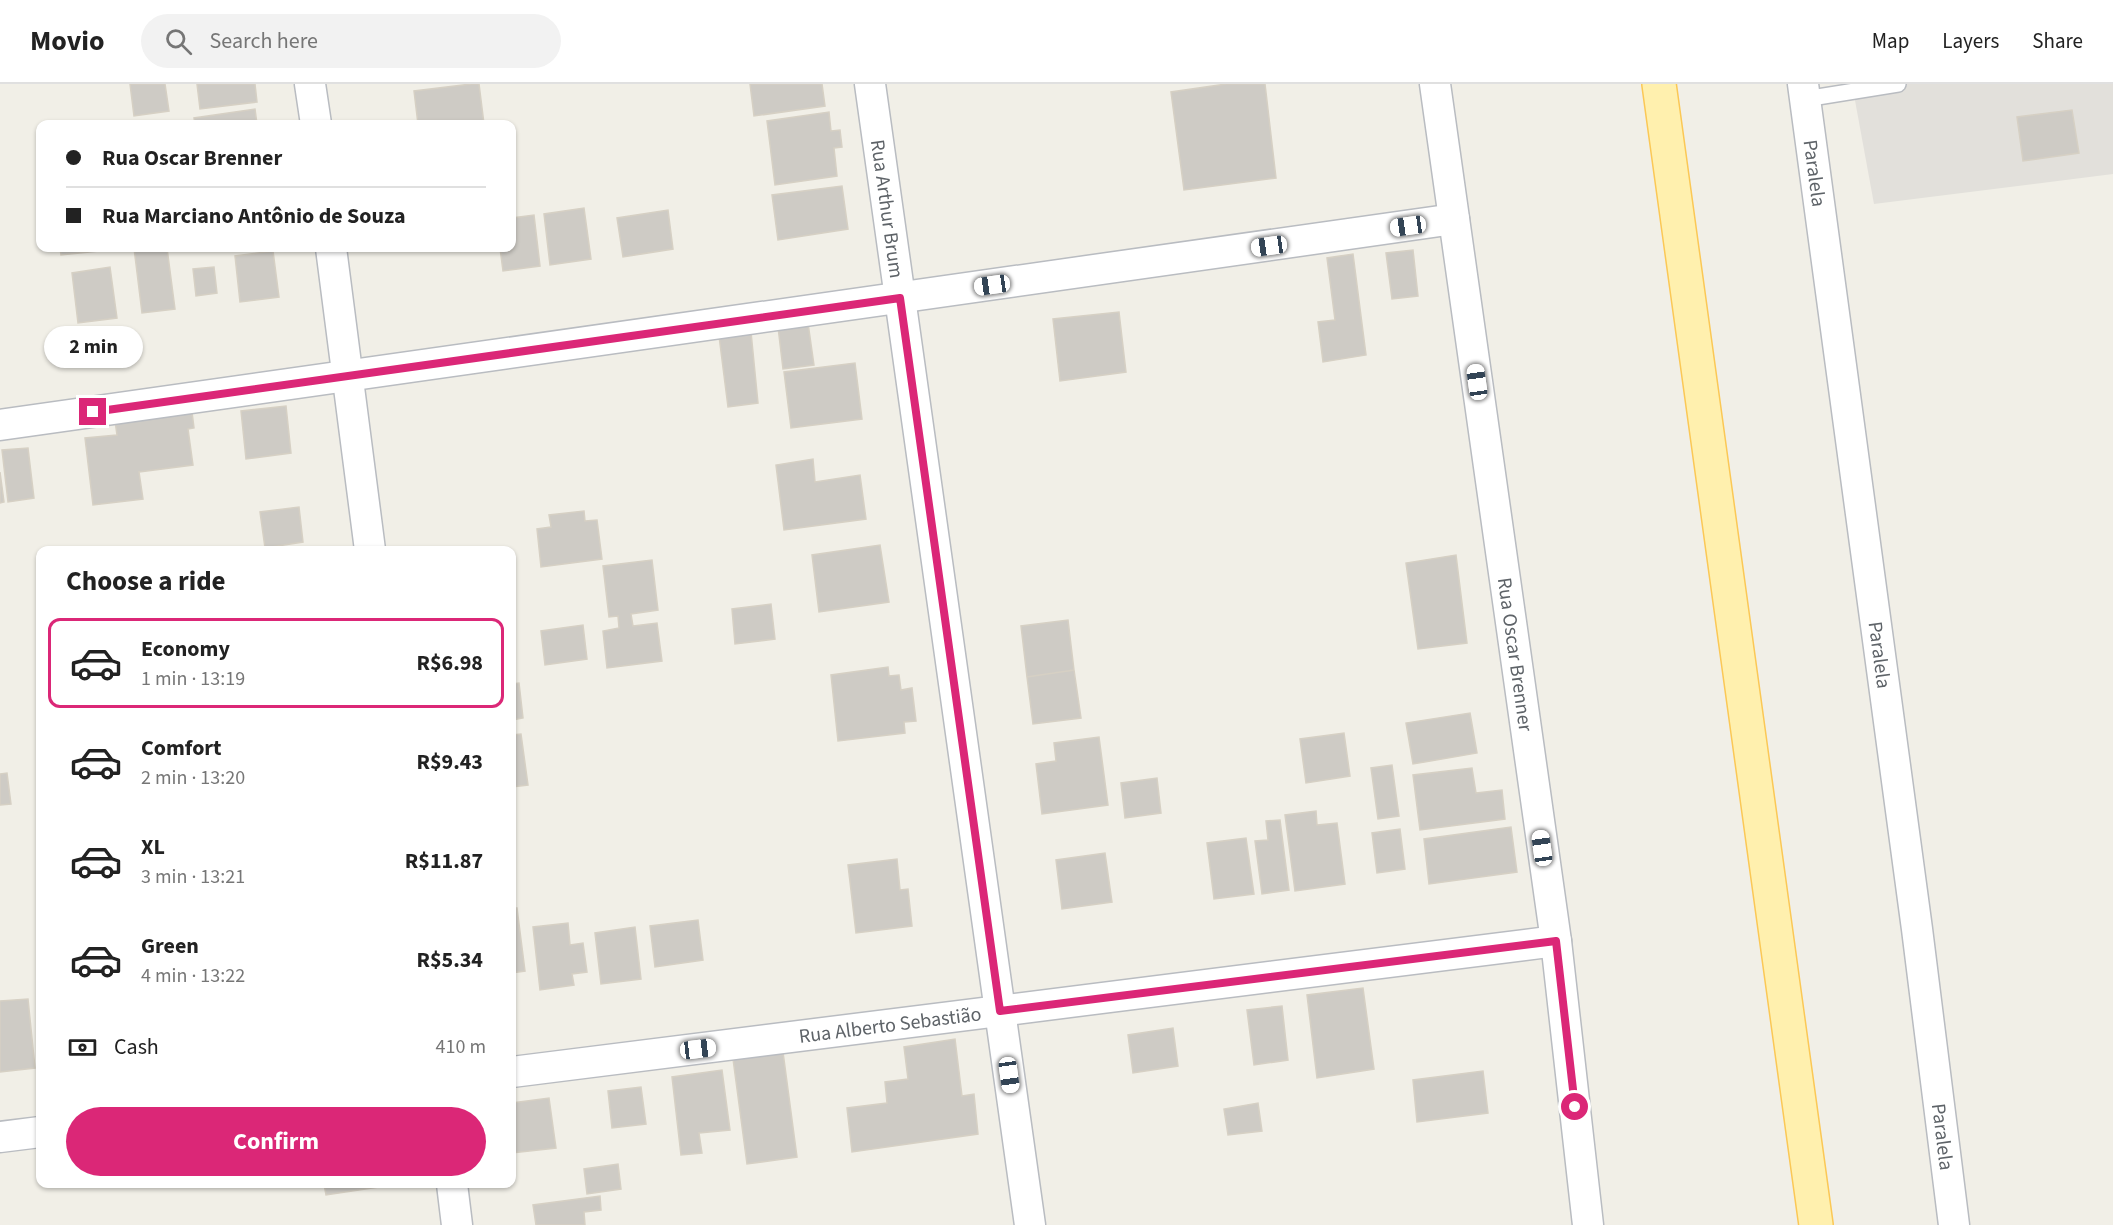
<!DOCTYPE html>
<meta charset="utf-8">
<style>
body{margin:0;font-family:"Source Sans 3",sans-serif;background:#f2f2f2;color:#222;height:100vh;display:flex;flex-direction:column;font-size:22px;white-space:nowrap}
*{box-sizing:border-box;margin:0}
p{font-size:20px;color:#767676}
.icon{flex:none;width:33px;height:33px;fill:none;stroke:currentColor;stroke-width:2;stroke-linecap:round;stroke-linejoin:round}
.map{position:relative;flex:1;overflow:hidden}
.details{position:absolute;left:36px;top:462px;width:480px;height:642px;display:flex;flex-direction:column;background:#fff;border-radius:12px;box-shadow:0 2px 4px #0004}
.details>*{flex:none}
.top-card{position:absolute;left:36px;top:36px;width:480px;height:132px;border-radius:12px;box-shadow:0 2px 4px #0004;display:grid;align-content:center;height:132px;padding:0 30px;background:#fff}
.end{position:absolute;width:27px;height:27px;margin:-14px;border:8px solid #db2777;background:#fff;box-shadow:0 0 0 3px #fff}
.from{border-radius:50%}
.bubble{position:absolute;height:42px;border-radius:21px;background:#fff;box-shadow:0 2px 4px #0004;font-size:20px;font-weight:700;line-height:42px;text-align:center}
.car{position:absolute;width:18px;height:36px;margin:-18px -9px;border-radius:8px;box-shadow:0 0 4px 2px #0007;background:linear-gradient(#fff 24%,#345 0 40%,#fff 0 76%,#345 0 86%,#fff 0)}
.top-card b{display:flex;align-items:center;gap:21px;height:57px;font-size:22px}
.top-card b+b{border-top:2px solid #e0e0e0}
.top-card i{width:15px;height:15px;background:#222}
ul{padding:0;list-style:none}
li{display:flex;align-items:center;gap:18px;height:90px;margin:0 12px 9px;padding:0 18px;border:3px solid transparent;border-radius:12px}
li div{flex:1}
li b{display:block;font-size:22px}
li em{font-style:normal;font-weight:700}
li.on{border-color:#db2777}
li>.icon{width:54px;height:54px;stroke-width:1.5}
h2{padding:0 30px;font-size:27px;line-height:72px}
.pay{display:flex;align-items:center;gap:15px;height:66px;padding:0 30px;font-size:22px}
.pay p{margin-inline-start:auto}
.cta{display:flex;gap:12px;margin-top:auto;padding:12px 30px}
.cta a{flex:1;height:69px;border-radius:36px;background:#db2777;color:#fff;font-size:24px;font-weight:700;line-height:69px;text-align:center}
header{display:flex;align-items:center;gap:36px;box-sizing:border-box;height:84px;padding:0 30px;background:#fff;border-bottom:2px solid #e0e0e0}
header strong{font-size:28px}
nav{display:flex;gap:33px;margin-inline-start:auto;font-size:21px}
.search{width:420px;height:54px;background:#f2f2f2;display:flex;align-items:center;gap:15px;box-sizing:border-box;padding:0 21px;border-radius:33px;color:#767676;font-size:22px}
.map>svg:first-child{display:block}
.industrial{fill:#e2e0db}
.building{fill:#cecbc5;stroke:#d6d0c4;stroke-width:1.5}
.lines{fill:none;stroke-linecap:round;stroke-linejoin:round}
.lane-casing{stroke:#b9bcc1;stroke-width:18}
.street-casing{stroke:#b9bcc1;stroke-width:33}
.primary-casing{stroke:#fbc856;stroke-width:36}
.lane{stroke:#fff;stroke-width:15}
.street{stroke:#fff;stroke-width:30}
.primary{stroke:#fff0ae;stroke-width:33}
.route{stroke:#db2777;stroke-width:8}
.labels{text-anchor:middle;stroke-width:6;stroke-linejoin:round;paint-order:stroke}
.street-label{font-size:20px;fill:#5e6368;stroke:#fff}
</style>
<header>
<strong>Movio</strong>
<div class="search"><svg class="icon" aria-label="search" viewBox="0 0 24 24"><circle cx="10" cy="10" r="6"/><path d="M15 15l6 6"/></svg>Search here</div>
<nav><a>Map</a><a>Layers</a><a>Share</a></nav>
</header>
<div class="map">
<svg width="2113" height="1141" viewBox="0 0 2113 1141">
<rect width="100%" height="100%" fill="#f1efe7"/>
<path class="industrial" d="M 1852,0 L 2113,0 L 2113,90 L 1874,120 Z"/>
<path class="building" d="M 130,0 L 165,0 L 169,27 L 134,32 Z
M 197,0 L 255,0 L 257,18 L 200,25 Z
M 471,0 L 479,0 L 484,40 L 418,40 L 414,7 Z
M 750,0 L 822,0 L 825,22 L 754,32 Z
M 1226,0 L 1265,0 L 1276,94 L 1184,106 L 1171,8 Z
M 255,25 L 257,40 L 195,40 L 194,34 Z
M 2072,26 L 2079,69 L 2023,77 L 2017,33 Z
M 829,28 L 831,47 L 840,46 L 842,63 L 834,64 L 837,92 L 775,101 L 767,37 Z
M 842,102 L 848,145 L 778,156 L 772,111 Z
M 584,124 L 591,175 L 550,181 L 544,130 Z
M 668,126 L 673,165 L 623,173 L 617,134 Z
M 534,131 L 540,182 L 503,187 L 500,164 L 512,164 L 512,134 Z
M 60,164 L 107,164 L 108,166 L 61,171 Z
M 134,164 L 167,164 L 175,225 L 142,229 Z
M 1413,166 L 1418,212 L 1392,215 L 1386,169 Z
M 273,167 L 279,213 L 240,218 L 235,172 Z
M 1353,170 L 1366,271 L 1323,278 L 1318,238 L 1335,236 L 1327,174 Z
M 110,183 L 117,234 L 78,239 L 72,189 Z
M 214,183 L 217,209 L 196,212 L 193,185 Z
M 1119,228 L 1126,288 L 1060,297 L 1053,235 Z
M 808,239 L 814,281 L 783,285 L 778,243 Z
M 751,248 L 758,319 L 728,323 L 719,252 Z
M 855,279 L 862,335 L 791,344 L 784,288 Z
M 286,322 L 291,369 L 246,375 L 241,327 Z
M 192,328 L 194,344 L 188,345 L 193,381 L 139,388 L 143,415 L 93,421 L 85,354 L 117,351 L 115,337 Z
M 28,364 L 34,414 L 8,418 L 2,366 Z
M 813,375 L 815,398 L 860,391 L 866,435 L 784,446 L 776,381 Z
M 0,388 L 4,418 L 0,419 Z
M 299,423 L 303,458 L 265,464 L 260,428 Z
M 584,427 L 585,437 L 597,436 L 602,475 L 541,483 L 537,445 L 551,443 L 549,431 Z
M 880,461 L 889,518 L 819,528 L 812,471 Z
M 1456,471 L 1467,559 L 1418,565 L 1406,479 Z
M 652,476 L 658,526 L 631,530 L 633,542 L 657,539 L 662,577 L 607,584 L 603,547 L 619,544 L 618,532 L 609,533 L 603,482 Z
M 771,520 L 775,555 L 735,560 L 732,525 Z
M 1068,536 L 1074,586 L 1027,593 L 1021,542 Z
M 583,541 L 587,575 L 545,581 L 541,547 Z
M 888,583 L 889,592 L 899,591 L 901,606 L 912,604 L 916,637 L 904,638 L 905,649 L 838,657 L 831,591 Z
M 1074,586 L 1081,634 L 1033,640 L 1027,593 Z
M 519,599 L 523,634 L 512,636 L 512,600 Z
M 1470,629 L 1477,669 L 1413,680 L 1406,639 Z
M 1344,649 L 1350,692 L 1306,699 L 1300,655 Z
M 521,650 L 528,701 L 512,703 L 512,651 Z
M 1099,653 L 1108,721 L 1042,730 L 1036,680 L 1056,677 L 1054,659 Z
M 1392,681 L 1399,732 L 1378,735 L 1371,684 Z
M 1472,684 L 1476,709 L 1502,706 L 1505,735 L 1420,746 L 1413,691 Z
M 7,689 L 11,720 L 0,721 L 0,690 Z
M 1157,694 L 1161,729 L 1125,734 L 1121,699 Z
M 1316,727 L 1317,741 L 1337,739 L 1345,800 L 1295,807 L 1285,731 Z
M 1280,736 L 1289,806 L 1262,810 L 1255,757 L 1268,756 L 1266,737 Z
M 1511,743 L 1517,788 L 1429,800 L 1424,755 Z
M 1400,745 L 1405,785 L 1377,789 L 1372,749 Z
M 1246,754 L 1254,810 L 1214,815 L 1207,759 Z
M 1105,769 L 1112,818 L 1062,825 L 1056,776 Z
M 897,775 L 900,806 L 908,805 L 912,842 L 856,849 L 848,781 Z
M 512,824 L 517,824 L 525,887 L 512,889 Z
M 698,836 L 703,876 L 655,883 L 650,842 Z
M 568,839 L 570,861 L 583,859 L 587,888 L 572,890 L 574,901 L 540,906 L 533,843 Z
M 635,843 L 641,895 L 601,900 L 595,849 Z
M 1363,904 L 1374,985 L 1317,994 L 1307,911 Z
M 28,915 L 35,984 L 0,988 L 0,917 Z
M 1282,922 L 1288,976 L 1254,981 L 1247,926 Z
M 1173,944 L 1178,982 L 1133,989 L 1128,951 Z
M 955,955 L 962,1012 L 974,1010 L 978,1050 L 852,1068 L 847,1024 L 887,1019 L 885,998 L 908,995 L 904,963 Z
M 783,968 L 797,1073 L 747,1080 L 733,975 Z
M 722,986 L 730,1046 L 699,1049 L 702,1069 L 681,1071 L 672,993 Z
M 1483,987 L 1488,1029 L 1417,1038 L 1413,996 Z
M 641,1003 L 646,1040 L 612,1044 L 608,1007 Z
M 549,1014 L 556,1064 L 512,1069 L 512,1019 Z
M 1258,1019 L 1262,1047 L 1228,1051 L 1224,1025 Z
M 618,1080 L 621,1105 L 587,1110 L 584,1085 Z
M 324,1100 L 399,1100 L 326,1111 Z
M 600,1112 L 601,1126 L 584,1128 L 585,1141 L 536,1141 L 533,1121 Z"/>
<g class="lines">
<defs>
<path id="lane" d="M 1805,15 L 1898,0"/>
<g id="street">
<path d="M 310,0 L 316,40"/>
<path id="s1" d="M 870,0 L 1030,1141"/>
<path id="s2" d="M 1435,0 L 1556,857 L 1588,1141"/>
<path id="s3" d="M 1803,0 L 1917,845 L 1954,1141"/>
<path d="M 331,164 L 370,466"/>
<path d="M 0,341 L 1454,135"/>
<path id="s4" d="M 512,988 L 1556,857"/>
<path d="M 0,1053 L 40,1048"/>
<path d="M 452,1100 L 457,1141"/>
</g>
<path id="primary" d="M 1659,0 L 1816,1141"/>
</defs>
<use href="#lane" class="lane-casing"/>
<use href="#street" class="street-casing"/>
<use href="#primary" class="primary-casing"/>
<use href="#lane" class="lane"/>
<use href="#street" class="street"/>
<use href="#primary" class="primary"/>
</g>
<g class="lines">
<path class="route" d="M 93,328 L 900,214 L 1000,927 L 1556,857 L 1575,1023"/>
</g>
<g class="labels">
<g class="street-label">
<text dy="7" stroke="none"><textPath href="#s3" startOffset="90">Paralela</textPath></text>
<text dy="7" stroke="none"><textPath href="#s1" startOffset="126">Rua Arthur Brum</textPath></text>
<text dy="7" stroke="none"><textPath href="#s2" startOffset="576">Rua Oscar Brenner</textPath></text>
<text dy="7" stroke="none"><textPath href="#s3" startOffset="576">Paralela</textPath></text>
<text dy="7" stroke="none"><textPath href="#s4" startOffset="381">Rua Alberto Sebastião</textPath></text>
<text dy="7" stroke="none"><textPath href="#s3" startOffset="1062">Paralela</textPath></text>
</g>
</g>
</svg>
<i class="end from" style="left:1575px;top:1023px"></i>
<i class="end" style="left:93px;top:328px"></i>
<div class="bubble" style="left:44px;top:242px;width:99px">2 min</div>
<i class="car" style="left:1408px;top:142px;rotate:262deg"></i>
<i class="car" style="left:1269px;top:162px;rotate:262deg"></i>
<i class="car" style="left:992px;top:201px;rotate:262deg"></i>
<i class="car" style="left:1477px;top:298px;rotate:352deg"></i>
<i class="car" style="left:1542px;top:764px;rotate:352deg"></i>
<i class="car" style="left:698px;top:965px;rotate:83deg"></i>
<i class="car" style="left:1009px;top:991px;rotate:172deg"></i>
<div class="top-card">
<b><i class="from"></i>Rua Oscar Brenner</b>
<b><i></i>Rua Marciano Antônio de Souza</b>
</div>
<section class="details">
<h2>Choose a ride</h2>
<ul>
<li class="on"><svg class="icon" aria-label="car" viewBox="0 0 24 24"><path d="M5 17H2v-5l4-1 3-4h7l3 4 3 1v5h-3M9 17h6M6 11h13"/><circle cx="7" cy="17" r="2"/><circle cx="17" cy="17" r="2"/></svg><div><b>Economy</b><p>1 min · 13:19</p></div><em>R$6.98</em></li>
<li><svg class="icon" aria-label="car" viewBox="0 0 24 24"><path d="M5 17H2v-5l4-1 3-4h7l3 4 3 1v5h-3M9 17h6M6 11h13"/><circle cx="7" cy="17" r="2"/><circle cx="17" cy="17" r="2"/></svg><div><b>Comfort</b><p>2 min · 13:20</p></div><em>R$9.43</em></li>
<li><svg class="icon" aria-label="car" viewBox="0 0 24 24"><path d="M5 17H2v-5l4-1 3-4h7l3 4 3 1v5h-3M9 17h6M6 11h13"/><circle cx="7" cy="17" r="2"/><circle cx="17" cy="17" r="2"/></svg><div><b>XL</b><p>3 min · 13:21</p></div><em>R$11.87</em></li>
<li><svg class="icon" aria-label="car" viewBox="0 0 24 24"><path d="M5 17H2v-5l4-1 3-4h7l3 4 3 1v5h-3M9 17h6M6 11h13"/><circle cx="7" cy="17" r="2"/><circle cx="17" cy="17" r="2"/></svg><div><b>Green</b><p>4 min · 13:22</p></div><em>R$5.34</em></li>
</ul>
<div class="pay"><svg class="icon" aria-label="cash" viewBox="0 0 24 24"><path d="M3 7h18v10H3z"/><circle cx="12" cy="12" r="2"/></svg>Cash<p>410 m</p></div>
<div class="cta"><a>Confirm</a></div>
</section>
</div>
